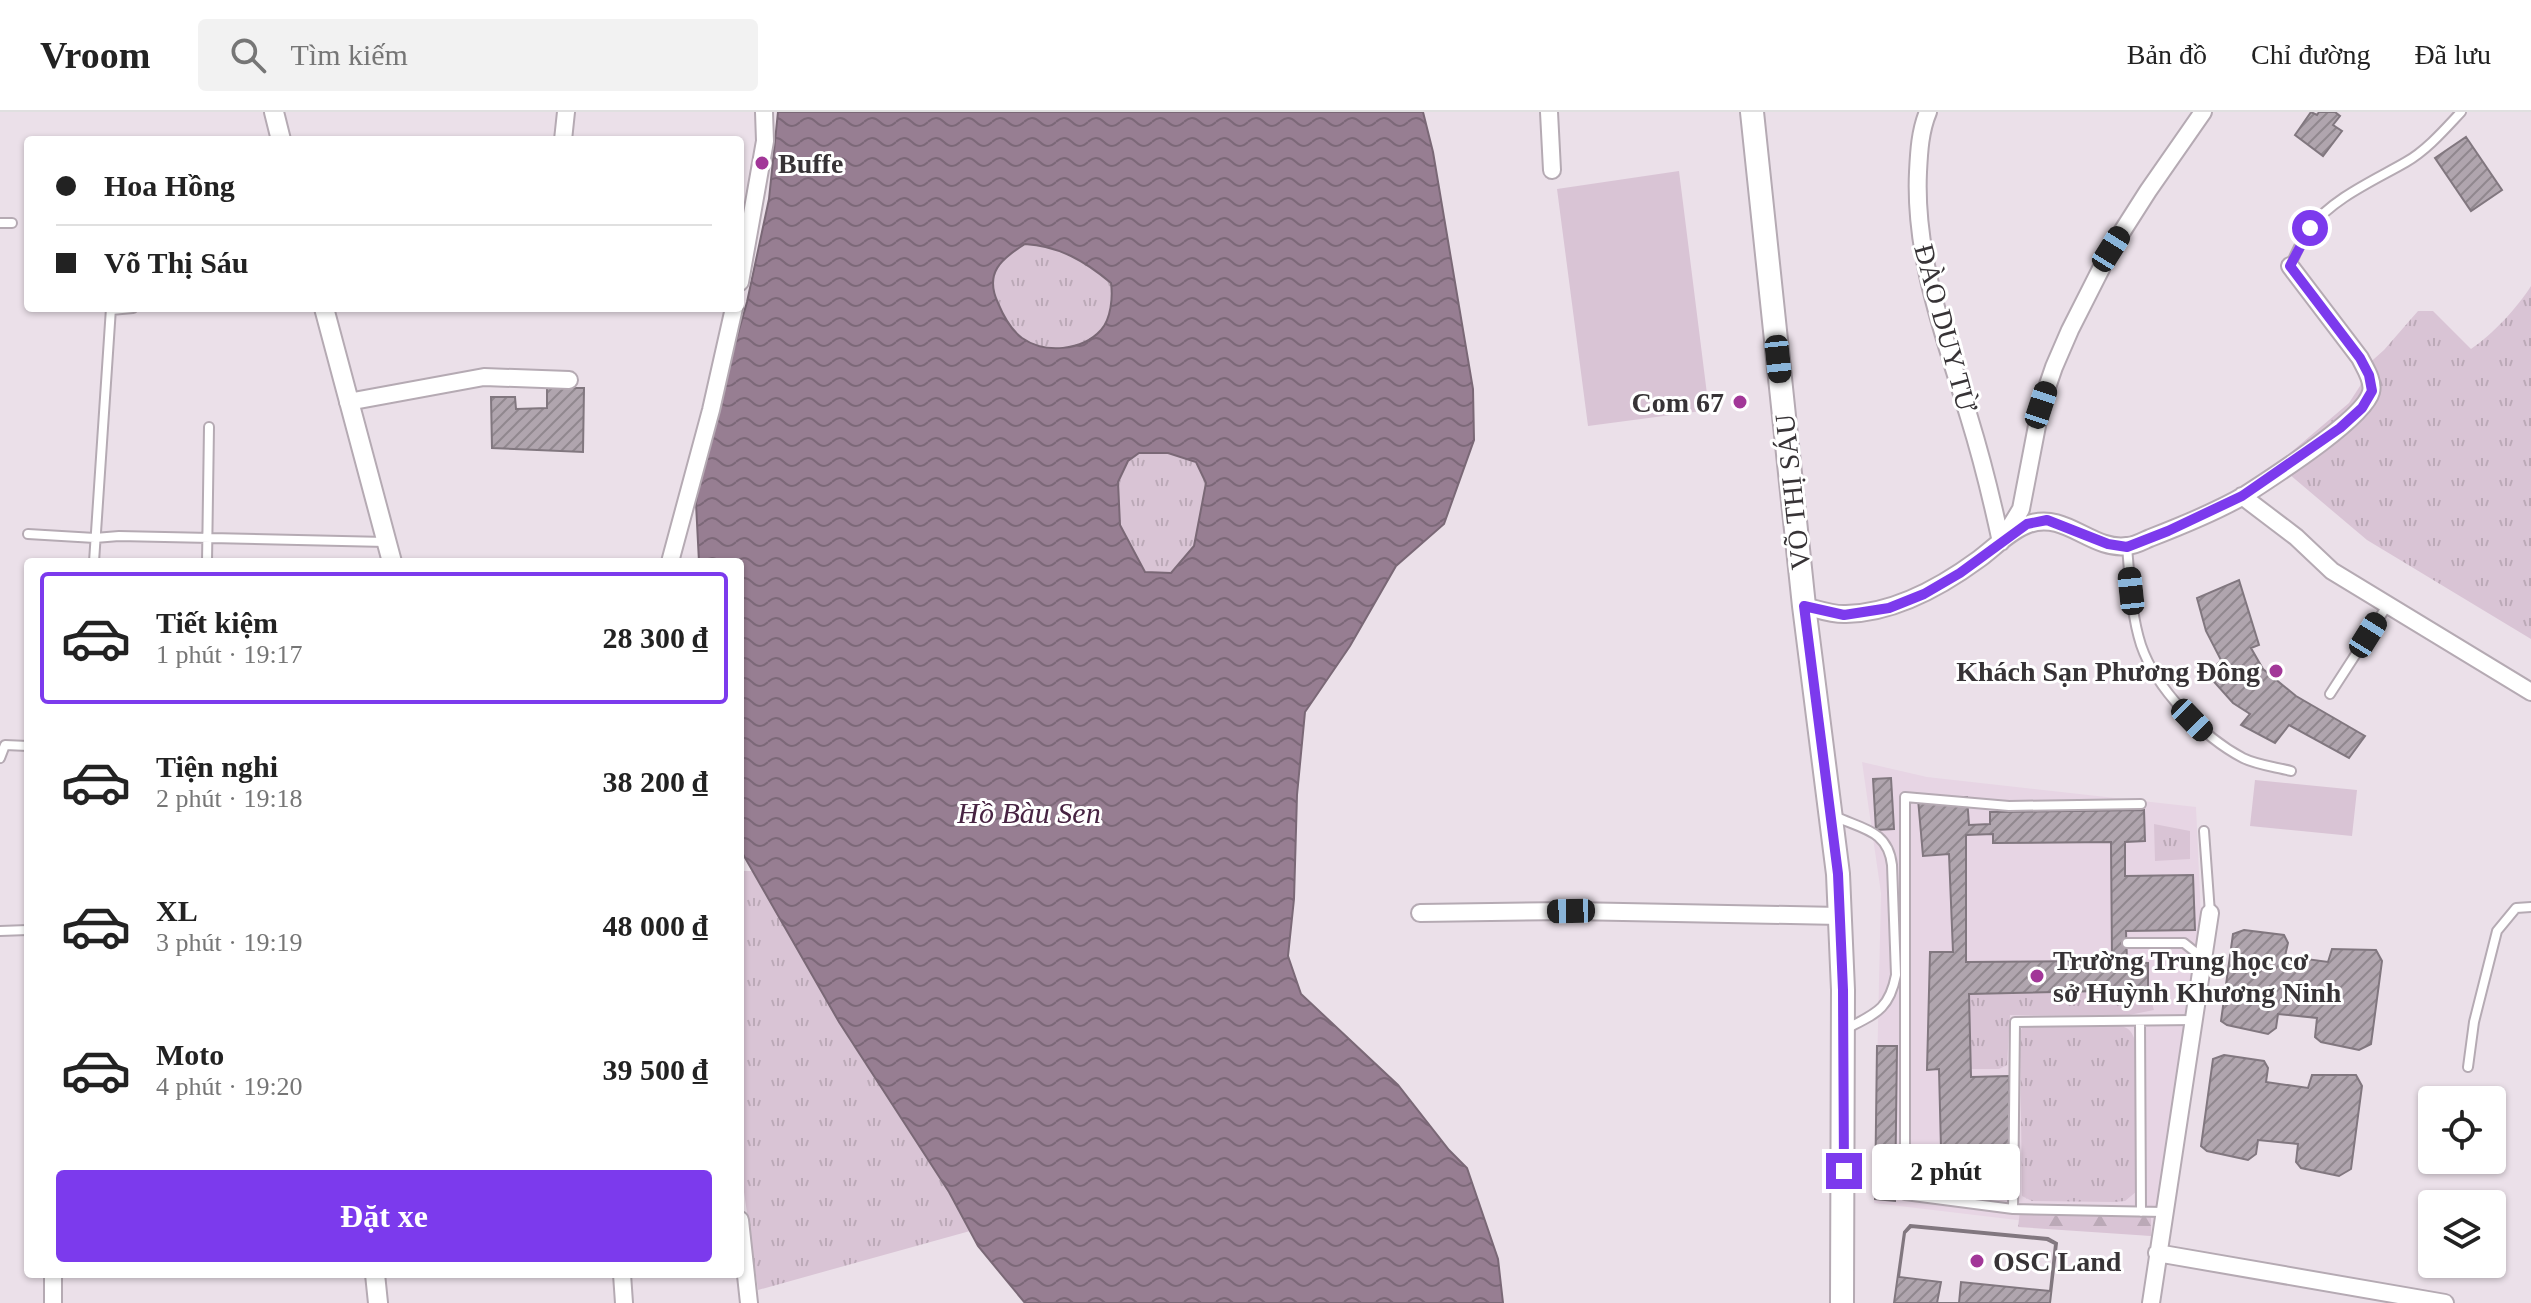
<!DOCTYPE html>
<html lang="vi">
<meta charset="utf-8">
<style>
body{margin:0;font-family:"Times New Roman",serif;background:#f2f2f2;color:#222;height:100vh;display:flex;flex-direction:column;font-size:30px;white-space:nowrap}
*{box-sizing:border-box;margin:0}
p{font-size:26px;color:#767676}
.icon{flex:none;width:44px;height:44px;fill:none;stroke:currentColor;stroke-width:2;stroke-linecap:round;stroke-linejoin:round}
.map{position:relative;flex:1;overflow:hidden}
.side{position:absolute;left:24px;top:446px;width:720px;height:720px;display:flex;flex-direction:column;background:#fff;border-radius:8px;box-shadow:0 2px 6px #0004}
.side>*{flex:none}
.guide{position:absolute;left:24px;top:24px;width:720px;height:176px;border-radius:8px;box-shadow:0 2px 6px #0004;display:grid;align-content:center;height:176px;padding:0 32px;background:#fff}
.controls{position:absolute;left:2418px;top:974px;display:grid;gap:16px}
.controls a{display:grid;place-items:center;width:88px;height:88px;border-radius:8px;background:#fff;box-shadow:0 2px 6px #0004;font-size:40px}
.end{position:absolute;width:36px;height:36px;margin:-18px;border:10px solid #7c3aed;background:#fff;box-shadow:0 0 0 4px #fff}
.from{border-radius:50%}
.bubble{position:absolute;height:56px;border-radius:8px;background:#fff;box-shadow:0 2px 6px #0004;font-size:26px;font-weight:800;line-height:56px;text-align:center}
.car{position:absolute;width:24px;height:48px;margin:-24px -12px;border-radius:10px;box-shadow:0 0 6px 2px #0007;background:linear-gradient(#222 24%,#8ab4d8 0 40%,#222 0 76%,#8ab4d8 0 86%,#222 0)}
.guide b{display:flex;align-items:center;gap:28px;height:76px;font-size:30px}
.guide b+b{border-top:2px solid #e0e0e0}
.guide i{width:20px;height:20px;background:#222}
ul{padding:14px 0 0;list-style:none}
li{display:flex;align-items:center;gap:24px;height:132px;margin:0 16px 12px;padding:0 16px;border:4px solid transparent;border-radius:8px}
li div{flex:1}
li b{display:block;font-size:30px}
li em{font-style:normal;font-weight:800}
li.active{border-color:#7c3aed}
li>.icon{width:72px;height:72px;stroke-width:1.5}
.cta{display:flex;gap:16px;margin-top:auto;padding:16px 32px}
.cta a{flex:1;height:92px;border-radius:8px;background:#7c3aed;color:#fff;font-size:32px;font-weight:800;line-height:92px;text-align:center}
header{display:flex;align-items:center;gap:48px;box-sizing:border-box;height:112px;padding:0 40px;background:#fff;border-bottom:2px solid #e0e0e0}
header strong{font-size:38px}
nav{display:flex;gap:44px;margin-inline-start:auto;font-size:28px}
.search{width:560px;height:72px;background:#f2f2f2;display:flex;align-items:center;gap:20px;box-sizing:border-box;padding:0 28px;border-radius:8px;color:#767676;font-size:30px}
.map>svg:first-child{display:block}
.built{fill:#e7d5e4}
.grass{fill:url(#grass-tufts)}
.forest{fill:url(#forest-firs)}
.pitch{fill:#d9c4d5}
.water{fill:url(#water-waves);stroke:#7a6876;stroke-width:2;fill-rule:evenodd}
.building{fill:url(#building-hatch);stroke:#81777f;stroke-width:2;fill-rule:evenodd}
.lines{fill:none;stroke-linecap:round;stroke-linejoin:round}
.service-casing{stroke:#b5aab3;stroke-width:12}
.minor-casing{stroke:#b5aab3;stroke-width:20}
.tertiary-casing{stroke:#b5aab3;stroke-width:22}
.secondary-casing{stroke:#b5aab3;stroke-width:26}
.service{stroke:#fff;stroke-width:8}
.minor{stroke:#fff;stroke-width:16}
.tertiary{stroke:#fff;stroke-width:18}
.secondary{stroke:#fff;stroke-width:22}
.route{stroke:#7c3aed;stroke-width:10}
.poi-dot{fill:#a23798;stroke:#fff;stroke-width:3}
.labels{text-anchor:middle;stroke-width:6;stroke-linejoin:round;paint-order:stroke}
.poi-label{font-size:28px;font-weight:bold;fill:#373336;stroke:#fff;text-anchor:start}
.street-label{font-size:28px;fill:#373336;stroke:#fff}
.water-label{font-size:30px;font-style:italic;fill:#472342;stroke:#fff}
</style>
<header>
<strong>Vroom</strong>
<div class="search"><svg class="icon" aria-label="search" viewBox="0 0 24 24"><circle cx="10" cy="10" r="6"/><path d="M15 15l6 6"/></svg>Tìm kiếm</div>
<nav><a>Bản đồ</a><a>Chỉ đường</a><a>Đã lưu</a></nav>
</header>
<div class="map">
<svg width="2531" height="1191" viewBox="0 0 2531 1191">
<defs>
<pattern id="grass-tufts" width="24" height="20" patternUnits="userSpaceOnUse" patternTransform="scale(2)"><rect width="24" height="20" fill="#d9c4d5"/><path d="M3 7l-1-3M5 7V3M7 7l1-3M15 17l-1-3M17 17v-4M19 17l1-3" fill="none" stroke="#bba9b7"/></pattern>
<pattern id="forest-firs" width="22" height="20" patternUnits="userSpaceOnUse" patternTransform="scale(2)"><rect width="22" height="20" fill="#d9c4d5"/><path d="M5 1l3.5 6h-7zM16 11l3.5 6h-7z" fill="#bba9b7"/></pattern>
<pattern id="water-waves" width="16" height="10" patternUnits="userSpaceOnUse" patternTransform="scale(2)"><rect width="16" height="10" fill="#977e92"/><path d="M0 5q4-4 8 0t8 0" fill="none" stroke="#7c6878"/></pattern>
<pattern id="building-hatch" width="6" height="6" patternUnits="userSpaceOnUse" patternTransform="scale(2)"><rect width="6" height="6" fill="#b0a5ae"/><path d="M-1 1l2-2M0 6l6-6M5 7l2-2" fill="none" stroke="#90878e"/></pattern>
</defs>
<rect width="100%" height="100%" fill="#ebe0e9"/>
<path class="built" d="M 1862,650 L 1927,665 L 2196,695 L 2202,828 L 2151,1124 L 1874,1091 L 1881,781 Z"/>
<path class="grass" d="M 1025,132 C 1059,134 1085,149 1111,171 C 1113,185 1111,207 1101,218 C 1082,239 1045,242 1022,226 C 1011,218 1003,203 998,191 C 984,161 1001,147 1025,132 Z
M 2531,174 L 2531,527 L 2367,428 L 2277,352 L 2349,291 L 2360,274 L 2365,255 L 2384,238 L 2418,199 L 2433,199 L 2471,237 C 2493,222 2517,196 2531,174 Z
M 1139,341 L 1168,341 L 1196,350 L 1206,371 L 1194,435 L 1171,462 L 1145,461 L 1120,413 L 1118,370 L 1128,349 Z
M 2154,712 L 2190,719 L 2190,747 L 2155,749 Z
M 740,759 L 753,759 L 839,910 L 949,1080 L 970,1119 L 758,1178 L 740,1052 Z
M 2148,878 L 2154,898 L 2124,904 L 2010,903 L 2007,953 L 1999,957 L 1971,957 L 1969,882 Z
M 2032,914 L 2120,914 C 2130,916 2131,919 2135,928 L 2137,1079 L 2125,1089 L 2114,1090 L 2032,1089 L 2022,1084 L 2020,920 L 2022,916 Z"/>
<path class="forest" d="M 2020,1099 L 2151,1105 L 2151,1124 L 2018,1115 Z"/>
<path class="pitch" d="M 1679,59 L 1709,298 L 1588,314 L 1557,77 Z
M 2255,668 L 2357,678 L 2352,724 L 2250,714 Z"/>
<path class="water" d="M 778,0 L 1423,0 L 1433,40 L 1473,277 L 1474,328 L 1444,412 L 1396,454 L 1350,534 L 1305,600 L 1297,683 L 1294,787 L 1288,844 L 1301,882 L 1398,973 L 1449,1038 L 1467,1056 L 1498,1147 L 1503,1191 L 1025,1191 L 978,1134 L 949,1080 L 839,910 L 740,737 L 740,450 L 699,450 L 696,391 L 704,341 L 747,190 L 769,87 ZM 1025,132 C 1059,134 1085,149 1111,171 C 1113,185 1111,207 1101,218 C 1082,239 1045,242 1022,226 C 1011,218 1003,203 998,191 C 984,161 1001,147 1025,132 ZM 1139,341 L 1168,341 L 1196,350 L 1206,371 L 1194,434 L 1171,461 L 1145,460 L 1120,413 L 1118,370 L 1128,349 Z"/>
<path class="building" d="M 2311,0 L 2317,3 L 2319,0 L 2335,0 L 2340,4 L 2333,13 L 2342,19 L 2323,44 L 2295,23 Z
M 2466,25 L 2502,78 L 2471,99 L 2435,46 Z
M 547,276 L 584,276 L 583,340 L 492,336 L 491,285 L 515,285 L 516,297 L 547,296 Z
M 2239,468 L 2259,533 L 2251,536 L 2263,557 L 2296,584 L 2365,624 L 2349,646 L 2289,613 L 2275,631 L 2241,613 L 2250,602 L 2233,591 L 2208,563 L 2221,548 L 2206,519 L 2197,486 Z
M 1891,666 L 1894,717 L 1876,718 L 1873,667 Z
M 1967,685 L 1969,713 L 1990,712 L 1990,700 L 2144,698 L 2145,729 L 2125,730 L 2125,764 L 2193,763 L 2195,818 L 2126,819 L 2127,850 L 2148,851 L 2148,878 L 1969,882 L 1971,965 L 2009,964 L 2010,1067 L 2007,1074 L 1942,1077 L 1939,957 L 1927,958 L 1930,840 L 1953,840 L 1949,742 L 1923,744 L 1918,687 ZM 1993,722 L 1993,731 L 2111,730 L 2112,849 L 1966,850 L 1966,723 Z
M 2244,818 L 2284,823 L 2288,831 L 2285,844 L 2328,850 L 2332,837 L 2376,838 L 2382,849 L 2371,932 L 2359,938 L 2321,930 L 2315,925 L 2317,906 L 2278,902 L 2276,916 L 2268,922 L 2227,913 L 2221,909 L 2233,822 Z
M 1877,934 L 1897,934 L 1895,1089 L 1875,1087 Z
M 2224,943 L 2264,949 L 2268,956 L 2266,970 L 2308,976 L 2312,963 L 2356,963 L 2362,974 L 2351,1057 L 2339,1064 L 2301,1056 L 2296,1050 L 2298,1032 L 2258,1028 L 2256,1042 L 2248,1048 L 2207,1039 L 2201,1034 L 2213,947 Z
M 1910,1113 L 2048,1126 L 2057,1131 L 2050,1191 L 1894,1191 L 1904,1120 Z
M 1911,1115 L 2047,1128 L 2055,1132 L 2050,1179 L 1961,1170 L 1959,1191 L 1937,1191 L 1941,1170 L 1899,1165 L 1905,1121 Z"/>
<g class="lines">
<defs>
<path id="service" d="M 0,111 L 12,111
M 2290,154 C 2296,142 2302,126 2310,116 C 2333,86 2375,68 2406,50 C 2427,38 2445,17 2461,0
M 111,198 L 133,196
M 28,422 L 95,426 L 119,424 L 386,430
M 2127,435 C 2130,467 2131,502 2141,533 C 2156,577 2203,625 2243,646 C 2257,653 2276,655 2291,659
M 94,450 L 111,196
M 207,450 L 209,315
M 2330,582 L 2387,494
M 0,646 L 5,633 L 28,634
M 2141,692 L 2009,694 L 1905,685 L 1905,1083 L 2013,1097 L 2164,1100
M 1834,704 C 1862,717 1888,718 1892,753 L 1896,863 C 1889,899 1874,902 1844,918
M 2204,719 L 2210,801
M 0,819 L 28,818
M 2127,831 L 2184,831 L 2204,847
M 2140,910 L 2141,1100
M 2468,955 L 2474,910 L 2497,819 L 2516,796 L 2531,795
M 2013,1092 L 2013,1097 L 2015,910 L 2194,908"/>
<path id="minor" d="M 1549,0 L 1552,58
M 1928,0 C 1920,19 1919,40 1918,60 C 1914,145 1945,225 1969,305 C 1982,347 1992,388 2001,430
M 563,28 L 566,0
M 740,170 L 765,29 L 764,0
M 348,290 L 484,265 L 569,268
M 2242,384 L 2296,425 L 2332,459 L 2531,580
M 2004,425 L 2021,397 L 2041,293 L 2054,255 L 2070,218 L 2111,137 L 2148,79 L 2203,0
M 670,450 L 711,298 L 734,196
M 1804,494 C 1817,497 1833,503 1846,502 C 1895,501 1941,475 1979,447 C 1994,436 2011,418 2029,412 C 2065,399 2092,439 2127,434 C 2135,434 2143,429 2150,426 C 2181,414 2216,400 2245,383 C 2271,366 2364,307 2371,280 C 2374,269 2365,256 2360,246 L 2290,154
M 1420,801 L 1571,799 L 1840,804
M 740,1108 L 749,1191
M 2157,1141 L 2445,1191
M 622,1162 L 624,1191
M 53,1191 L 53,1162
M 2151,1191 L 2210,801"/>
<path id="tertiary" d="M 274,0 L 281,28
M 324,196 L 392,450
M 375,1162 L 378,1191"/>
<path id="secondary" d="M 1752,0 L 1804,494 L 1838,762 L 1843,878 L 1842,1191"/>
</defs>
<use href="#service" class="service-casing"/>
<use href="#minor" class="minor-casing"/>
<use href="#tertiary" class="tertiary-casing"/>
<use href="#secondary" class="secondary-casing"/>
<use href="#service" class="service"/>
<use href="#minor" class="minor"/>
<use href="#tertiary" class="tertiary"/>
<use href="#secondary" class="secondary"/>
</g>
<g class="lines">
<path class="route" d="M 1844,1059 L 1843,878 L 1838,762 L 1804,494 L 1844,503 L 1889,496 L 1924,482 L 1960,461 L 2027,412 L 2047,408 L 2108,432 L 2127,435 L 2168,419 L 2242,384 L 2340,316 L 2362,296 L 2372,279 L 2369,263 L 2360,246 L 2290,154 L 2310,116"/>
</g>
<g class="poi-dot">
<circle cx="762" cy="51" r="8"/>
<circle cx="1740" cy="290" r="8"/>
<circle cx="2276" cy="559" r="8"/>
<circle cx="2037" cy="864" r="8"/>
<circle cx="1977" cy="1149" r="8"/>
</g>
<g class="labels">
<g class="poi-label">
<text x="778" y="61">Buffe</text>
<text x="1724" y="300" text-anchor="end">Com 67</text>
<text x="2260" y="569" text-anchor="end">Khách Sạn Phương Đông</text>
<text x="2053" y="858">Trường Trung học cơ<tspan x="2053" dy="32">sở Huỳnh Khương Ninh</tspan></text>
<text x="1993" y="1159">OSC Land</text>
</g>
<g class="street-label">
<text transform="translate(1946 216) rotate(75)" y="10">ĐÀO DUY TỪ</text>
<text transform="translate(1792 380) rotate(-96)" y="10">VÕ THỊ SÁU</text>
</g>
<g class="water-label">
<text x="1029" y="711">Hồ Bàu Sen</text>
</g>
</g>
</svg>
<div class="controls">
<a><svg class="icon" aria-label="locate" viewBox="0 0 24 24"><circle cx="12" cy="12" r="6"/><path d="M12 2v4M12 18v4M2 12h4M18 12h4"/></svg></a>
<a><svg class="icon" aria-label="layers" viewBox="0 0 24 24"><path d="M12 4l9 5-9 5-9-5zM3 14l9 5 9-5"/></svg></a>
</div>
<i class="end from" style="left:2310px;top:116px"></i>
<i class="end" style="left:1844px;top:1059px"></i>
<div class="bubble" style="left:1872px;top:1032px;width:148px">2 phút</div>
<i class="car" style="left:2111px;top:137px;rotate:32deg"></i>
<i class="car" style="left:1778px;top:247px;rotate:174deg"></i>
<i class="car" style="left:2041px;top:293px;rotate:18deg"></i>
<i class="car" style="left:2131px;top:479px;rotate:354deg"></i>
<i class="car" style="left:2368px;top:523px;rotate:32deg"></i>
<i class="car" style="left:2192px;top:608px;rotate:136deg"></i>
<i class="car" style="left:1571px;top:799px;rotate:269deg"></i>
<div class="guide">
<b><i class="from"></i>Hoa Hồng</b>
<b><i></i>Võ Thị Sáu</b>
</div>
<section class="side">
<ul>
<li class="active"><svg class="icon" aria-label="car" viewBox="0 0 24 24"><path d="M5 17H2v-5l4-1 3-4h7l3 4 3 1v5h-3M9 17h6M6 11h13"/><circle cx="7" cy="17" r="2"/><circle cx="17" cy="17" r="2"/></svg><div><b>Tiết kiệm</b><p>1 phút · 19:17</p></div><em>28 300 ₫</em></li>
<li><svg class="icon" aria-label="car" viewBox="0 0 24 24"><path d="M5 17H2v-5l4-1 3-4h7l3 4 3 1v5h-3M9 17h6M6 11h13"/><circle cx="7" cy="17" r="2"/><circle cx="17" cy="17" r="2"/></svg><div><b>Tiện nghi</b><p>2 phút · 19:18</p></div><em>38 200 ₫</em></li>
<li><svg class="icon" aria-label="car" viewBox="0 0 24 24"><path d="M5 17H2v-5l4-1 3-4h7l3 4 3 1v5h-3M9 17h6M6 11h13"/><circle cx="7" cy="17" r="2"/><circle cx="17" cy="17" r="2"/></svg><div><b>XL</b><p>3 phút · 19:19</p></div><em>48 000 ₫</em></li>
<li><svg class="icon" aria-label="car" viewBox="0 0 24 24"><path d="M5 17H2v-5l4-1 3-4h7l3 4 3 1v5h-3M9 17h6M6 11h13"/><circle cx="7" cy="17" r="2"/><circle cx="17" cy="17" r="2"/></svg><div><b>Moto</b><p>4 phút · 19:20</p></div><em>39 500 ₫</em></li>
</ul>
<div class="cta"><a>Đặt xe</a></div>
</section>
</div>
